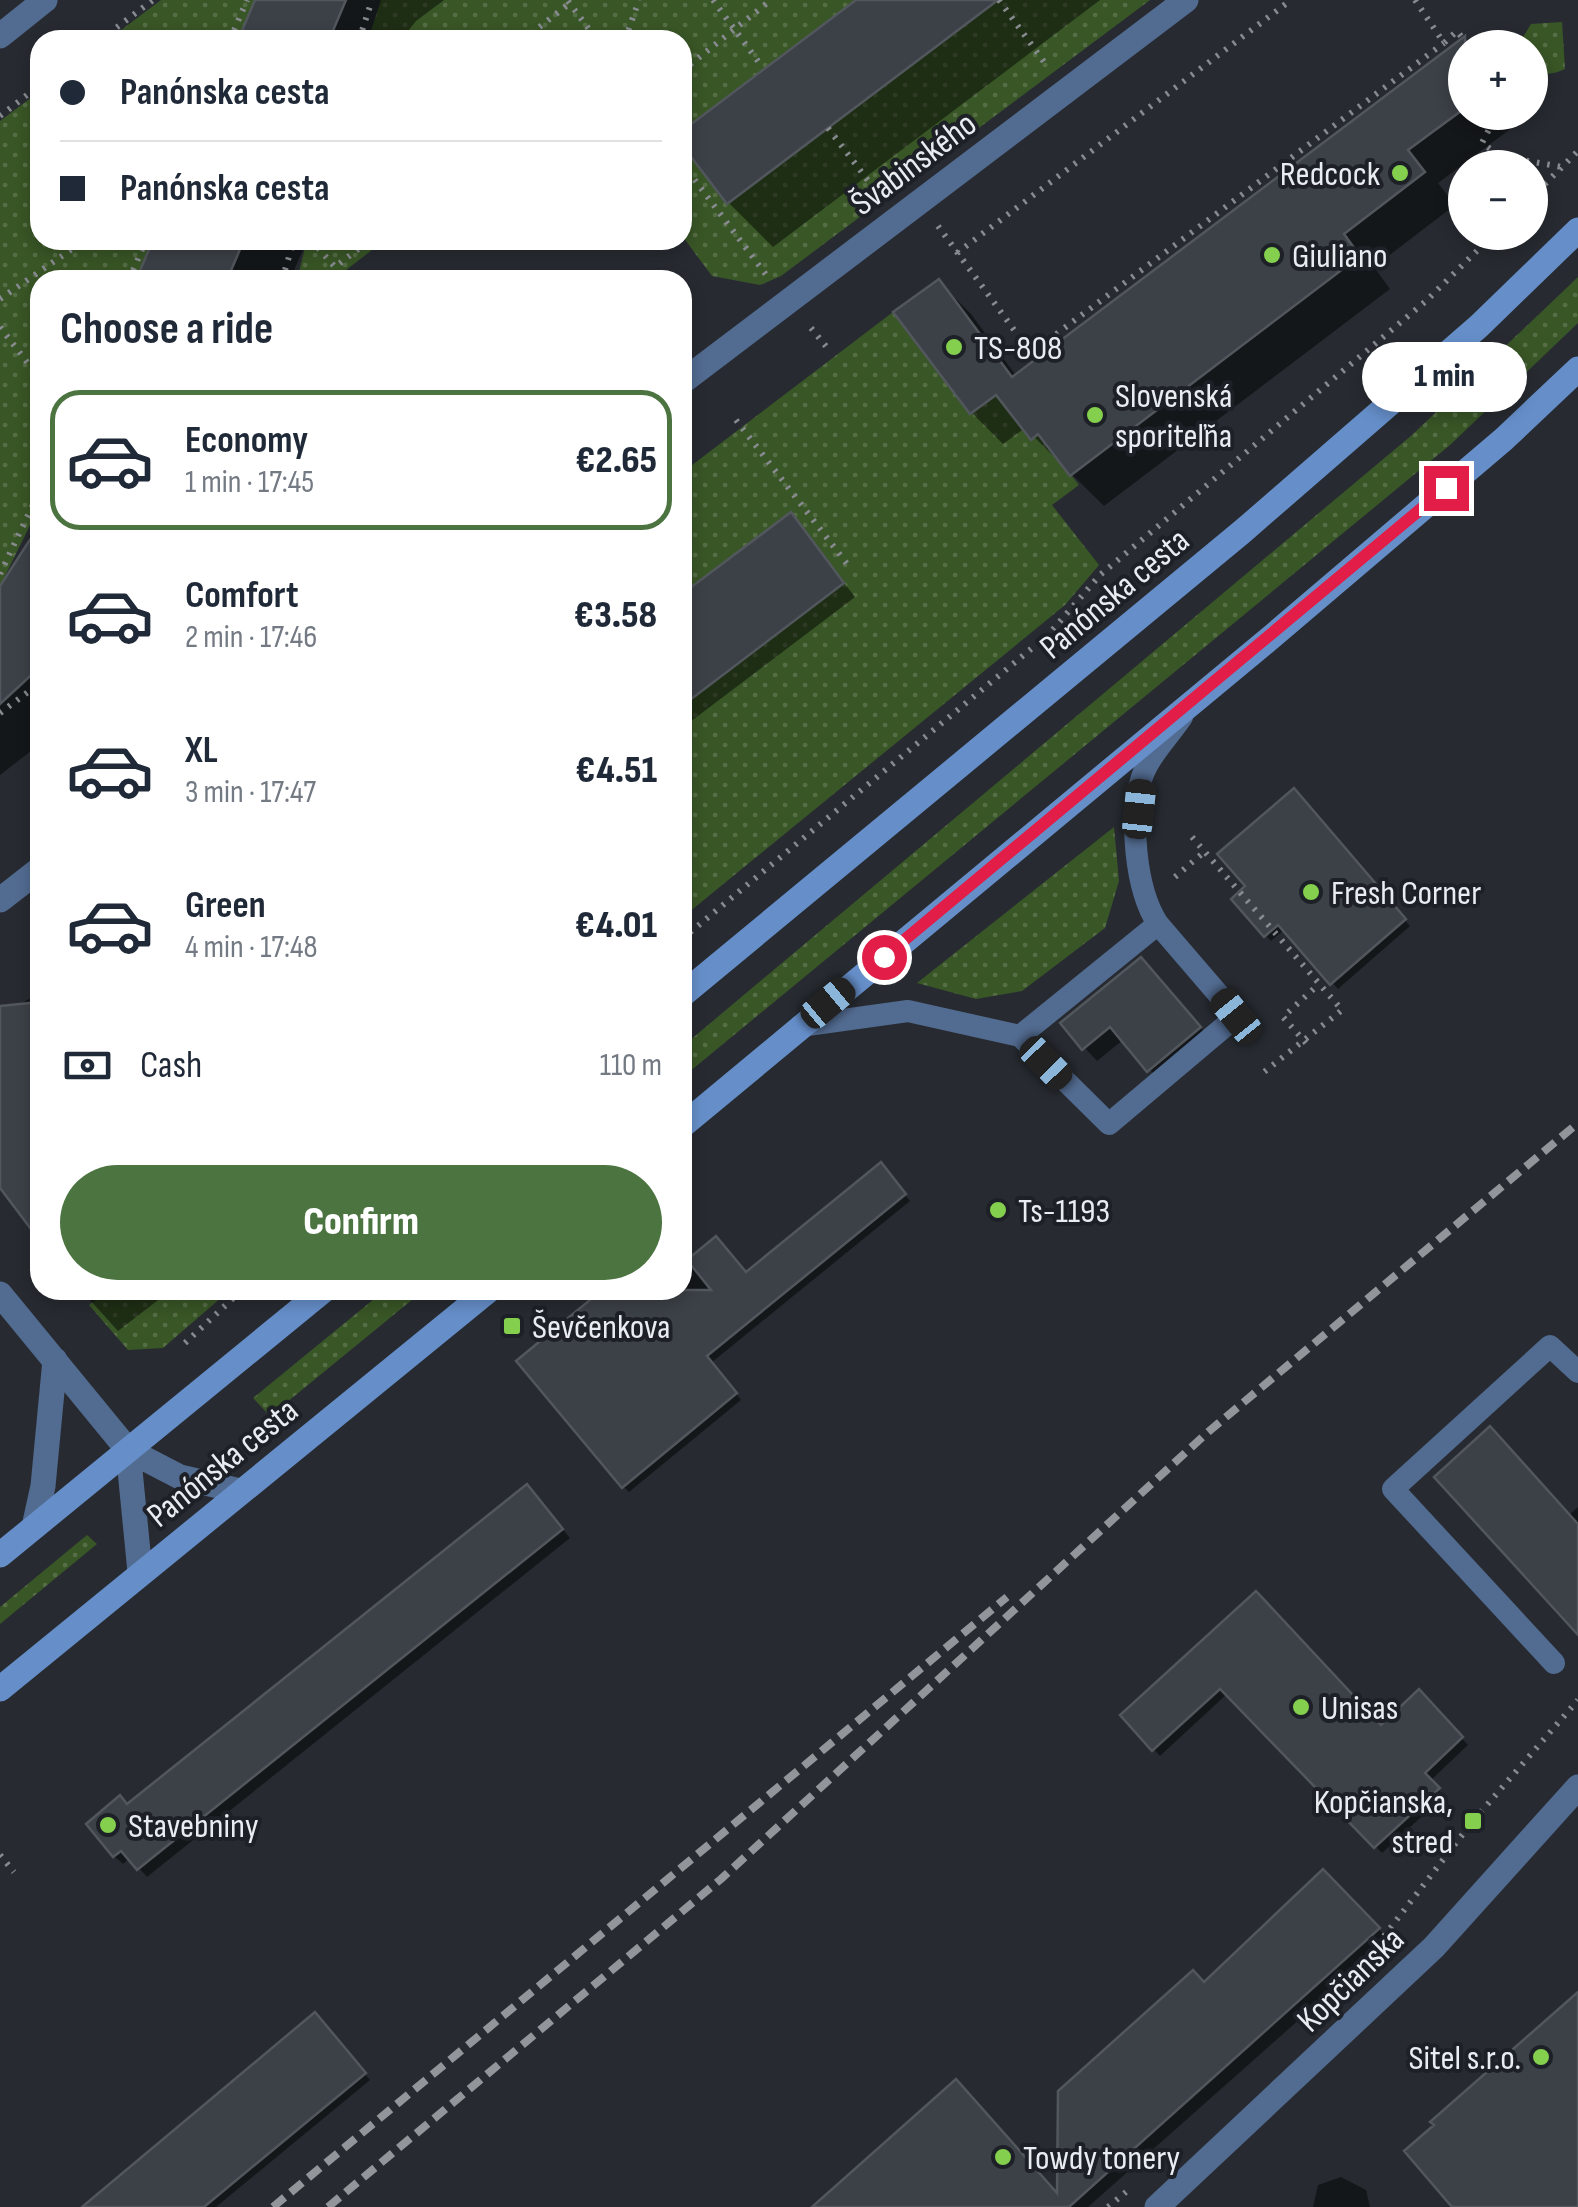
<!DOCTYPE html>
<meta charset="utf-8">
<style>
body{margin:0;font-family:"Sofia Sans Condensed",sans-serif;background:#f6f6f7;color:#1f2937;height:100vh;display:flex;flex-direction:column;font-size:38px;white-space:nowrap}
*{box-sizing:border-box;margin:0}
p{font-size:32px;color:#747a83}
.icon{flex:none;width:55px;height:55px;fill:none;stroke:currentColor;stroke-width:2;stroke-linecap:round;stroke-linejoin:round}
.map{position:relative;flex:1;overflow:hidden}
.sheet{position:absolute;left:30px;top:270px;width:662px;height:1030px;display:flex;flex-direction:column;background:#fff;border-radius:30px;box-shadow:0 5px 15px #0003}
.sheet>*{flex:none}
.top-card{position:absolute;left:30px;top:30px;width:662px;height:220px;border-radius:30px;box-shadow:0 5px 15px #0003;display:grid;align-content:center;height:220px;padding:0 30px;background:#fff}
.fabs{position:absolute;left:1448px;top:30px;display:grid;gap:20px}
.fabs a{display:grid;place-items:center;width:100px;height:100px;border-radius:50%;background:#fff;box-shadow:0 5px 15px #0003;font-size:50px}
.end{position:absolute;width:45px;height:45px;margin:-22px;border:12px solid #e11d48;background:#fff;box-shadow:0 0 0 5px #fff}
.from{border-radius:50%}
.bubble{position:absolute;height:70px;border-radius:35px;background:#fff;box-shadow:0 5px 15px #0003;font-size:32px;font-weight:800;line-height:70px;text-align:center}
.car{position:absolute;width:30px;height:60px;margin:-30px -15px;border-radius:12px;box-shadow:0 0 8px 2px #0007;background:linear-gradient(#222 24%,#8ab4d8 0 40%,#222 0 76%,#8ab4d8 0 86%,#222 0)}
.top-card b{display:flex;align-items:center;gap:35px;height:95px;font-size:38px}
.top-card b+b{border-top:2px solid #e0e1e3}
.top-card i{width:25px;height:25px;background:#1f2937}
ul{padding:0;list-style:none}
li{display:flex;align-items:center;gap:30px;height:140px;margin:0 20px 15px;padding:0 10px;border:5px solid transparent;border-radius:30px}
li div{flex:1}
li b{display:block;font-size:38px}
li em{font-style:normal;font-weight:800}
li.selected{border-color:#4c7441}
li>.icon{width:90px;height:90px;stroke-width:1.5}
h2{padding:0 30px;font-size:45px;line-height:120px}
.pay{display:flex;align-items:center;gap:25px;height:110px;padding:0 30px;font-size:38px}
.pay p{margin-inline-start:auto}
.primary-button{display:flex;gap:20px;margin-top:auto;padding:20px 30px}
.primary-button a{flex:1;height:115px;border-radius:60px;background:#4c7441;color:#fff;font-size:40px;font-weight:800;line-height:115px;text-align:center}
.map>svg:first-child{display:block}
.grass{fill:url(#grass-dots)}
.shadow{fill:#0007}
.building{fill:#3c4147;stroke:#52575d;stroke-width:2.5}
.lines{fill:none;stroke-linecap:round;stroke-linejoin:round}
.path{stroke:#878a8f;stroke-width:6;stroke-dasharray:2.5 8;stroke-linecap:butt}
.lane{stroke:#526b90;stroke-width:22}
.street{stroke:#526b90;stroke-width:25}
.secondary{stroke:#668fca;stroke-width:25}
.rail{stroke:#92959a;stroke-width:8;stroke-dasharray:15 8;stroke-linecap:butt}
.route{stroke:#e11d48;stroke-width:12}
.poi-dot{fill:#84cf4d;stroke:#1d2127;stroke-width:4}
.labels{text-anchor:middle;stroke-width:8;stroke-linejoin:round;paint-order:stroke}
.street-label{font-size:35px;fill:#e9ecf0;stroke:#1d2127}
.poi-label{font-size:35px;fill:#e9ecf0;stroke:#1d2127;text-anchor:start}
</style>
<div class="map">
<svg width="1578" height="2207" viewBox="0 0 1578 2207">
<defs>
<pattern id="grass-dots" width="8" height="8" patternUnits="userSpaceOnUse" patternTransform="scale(2.5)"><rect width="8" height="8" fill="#395626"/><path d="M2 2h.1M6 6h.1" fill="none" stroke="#566e46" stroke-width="1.8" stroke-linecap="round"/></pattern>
</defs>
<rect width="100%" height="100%" fill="#272b31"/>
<path class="grass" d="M 161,0 L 255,0 L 238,40 L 108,40 Z
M 381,0 L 1150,0 L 781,276 L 760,285 L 712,276 L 683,237 L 682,40 L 368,40 Z
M 1562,22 L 1565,69 C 1551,75 1542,76 1530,67 L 1530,48 L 1521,47 L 1520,42 L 1531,24 Z
M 40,91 L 40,240 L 153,240 L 136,280 L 40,280 L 40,505 L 0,586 L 0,121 Z
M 307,240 L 385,240 L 333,280 L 297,280 Z
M 1578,277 L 1578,323 L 1450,445 L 683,1077 L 683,1046 L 1412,435 Z
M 893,312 L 970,414 L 1015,381 L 1016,422 L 1031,440 L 1039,434 L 1079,485 L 1052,505 L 1099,565 L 1065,605 L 683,917 L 683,472 Z
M 1114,827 L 1119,881 L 1105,928 L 1022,991 L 976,999 L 917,983 Z
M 109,1290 L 230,1290 L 163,1348 L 128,1350 L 89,1305 Z
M 385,1290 L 424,1290 L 270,1416 L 253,1398 Z
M 87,1535 L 97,1544 L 0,1624 L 0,1607 Z"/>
<path class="shadow" d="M 258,0 L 444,0 L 416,21 L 401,40 L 241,40 Z
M 861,0 L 1100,0 L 773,247 L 729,203 L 682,141 Z
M 1465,55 L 1465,112 L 1514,112 L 1521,121 L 1438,183 L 1455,205 L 1374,267 L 1390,289 L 1104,506 L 1025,428 L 1003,444 L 972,413 L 939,282 L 971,314 L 1017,377 Z
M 156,240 L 307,240 L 290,280 L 138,280 Z
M 40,511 L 40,744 L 0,775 L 0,590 L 19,561 Z
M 791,515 L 855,597 L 682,728 L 682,597 Z
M 1299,797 L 1410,926 L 1338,989 L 1285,929 L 1271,941 L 1266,935 L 1248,886 Z
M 1154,973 L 1212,1041 L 1162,1083 L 1123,1040 L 1097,1061 L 1063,1024 Z
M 40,993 L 40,1237 L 0,1173 L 0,1015 Z
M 886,1171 L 910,1201 L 711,1363 L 741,1400 L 629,1492 L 623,1486 L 606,1290 L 682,1290 L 682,1265 L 716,1239 L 746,1275 Z
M 81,1290 L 171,1290 L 118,1331 Z
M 535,1496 L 570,1538 L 147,1877 L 130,1858 L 123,1864 L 114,1856 Z
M 1578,1507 L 1578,1631 L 1569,1515 Z
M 1255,1594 L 1381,1728 L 1419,1693 L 1468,1745 L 1430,1781 L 1444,1796 L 1382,1853 L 1228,1693 L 1160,1756 L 1123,1716 Z
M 1323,1872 L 1389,1940 L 1088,2207 L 816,2207 L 1059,2198 L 1205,1985 Z
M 320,2021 L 370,2080 L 216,2207 L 86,2207 Z
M 1341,2177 L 1366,2190 L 1370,2207 L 1313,2207 L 1318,2185 Z"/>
<path class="building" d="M 255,0 L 346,0 L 329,40 L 238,40 Z
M 856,0 L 998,0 L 727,204 L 682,145 L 682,131 Z
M 1465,36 L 1465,108 L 1408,150 L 1425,172 L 1344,234 L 1360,256 L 1070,476 L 1038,434 L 1031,440 L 996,395 L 970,414 L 893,312 L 939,279 L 1012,377 Z
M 153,240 L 244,240 L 227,280 L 136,280 Z
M 791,512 L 844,583 L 682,706 L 682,594 Z
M 40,524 L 40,667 L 0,704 L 0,586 Z
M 1294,788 L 1406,919 L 1330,985 L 1278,925 L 1264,937 L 1231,899 L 1245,886 L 1217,854 Z
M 1141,957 L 1201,1027 L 1147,1072 L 1110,1027 L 1082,1050 L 1060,1023 Z
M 40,1002 L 40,1241 L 0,1188 L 0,1006 Z
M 881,1162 L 906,1194 L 707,1356 L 737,1393 L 622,1488 L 516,1361 L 602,1290 L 711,1290 L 687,1260 L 716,1236 L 746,1272 Z
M 1490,1426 L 1578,1524 L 1578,1635 L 1434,1477 Z
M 527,1484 L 563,1529 L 137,1870 L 121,1851 L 113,1857 L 86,1824 L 120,1795 L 127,1804 Z
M 1256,1591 L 1381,1725 L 1419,1689 L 1463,1737 L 1425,1773 L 1440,1788 L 1374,1848 L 1220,1689 L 1152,1751 L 1120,1715 Z
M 1323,1869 L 1380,1928 L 1069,2207 L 812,2207 L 956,2079 L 1057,2193 L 1058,2091 L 1193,1970 L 1204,1982 Z
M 1578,1992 L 1578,2207 L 1452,2207 L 1404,2151 L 1434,2125 L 1430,2122 Z
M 315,2012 L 366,2073 L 204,2207 L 82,2207 Z"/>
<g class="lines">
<path class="path" d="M 713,0 L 760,64
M 999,0 L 1047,66
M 1415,0 L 1444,43 L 1457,31 L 1470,48
M 568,1 L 597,40
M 100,40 L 153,0
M 230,40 L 247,0
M 359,40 L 372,0
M 523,40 L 570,3
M 625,40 L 639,0
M 682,71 L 771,0
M 1498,112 L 1482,143 L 1500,156 L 1562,167
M 0,116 L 40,85
M 828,128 L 876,191
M 682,163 L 767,276
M 1530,199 L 1578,151
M 938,226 L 1031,353 L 1444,43
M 311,240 L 335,267 L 370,240
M 957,253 L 1291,0
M 129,280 L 146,240
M 282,280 L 294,240
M 319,280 L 335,267
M 0,299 L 85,240
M 0,327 L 40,379
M 811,328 L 829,350
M 736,420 L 851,569
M 0,574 L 40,490
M 0,713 L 40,683
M 1192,837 L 1342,1010 L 1259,1076
M 1175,877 L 1204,852
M 682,939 L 1049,634 L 1100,575 L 1426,301 L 1496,232
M 1306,1043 L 1283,1017 L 1319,984
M 185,1343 L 242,1290
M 0,1855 L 14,1872
M 1371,1953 L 1473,1821 L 1578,1700
M 1108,2207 L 1126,2192"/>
<path class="lane" d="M 800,1026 L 908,1011 L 1020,1036 L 1158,924 C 1135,889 1129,817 1142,777 C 1149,756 1170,735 1182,717
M 1020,1036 L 1109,1124 L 1237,1016 L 1158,924
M 1554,1663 L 1393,1489 L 1550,1346 L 1578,1372"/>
<path class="street" d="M 0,36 L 45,0
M 682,382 L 1186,0
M 0,900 L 40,869
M 0,1294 L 128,1450 L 180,1477 L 240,1491
M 128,1450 L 140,1572
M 34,1527 L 43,1486 L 55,1360
M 1157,2207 L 1434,1947 L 1578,1787"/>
<path class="secondary" d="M 682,995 L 1243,531 L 1479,326 L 1578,230
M 682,1126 L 1275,634 L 1504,439 L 1578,369
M 0,1555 L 324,1290
M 0,1689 L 489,1290"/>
<path class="rail" d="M 273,2207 L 1007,1597
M 328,2207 L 721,1879 L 1208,1432 L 1578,1123"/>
</g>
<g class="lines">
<path class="route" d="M 884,957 L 1446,488"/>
</g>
<g class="poi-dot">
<circle cx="1400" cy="173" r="10"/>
<circle cx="1272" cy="255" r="10"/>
<circle cx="954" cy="347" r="10"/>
<circle cx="1095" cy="415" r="10"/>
<circle cx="1311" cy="892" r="10"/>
<circle cx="998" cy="1210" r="10"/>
<rect x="502" y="1316" width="20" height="20" rx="5"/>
<circle cx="1301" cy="1707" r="10"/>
<rect x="1463" y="1811" width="20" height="20" rx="5"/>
<circle cx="108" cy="1825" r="10"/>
<circle cx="1541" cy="2057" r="10"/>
<circle cx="1003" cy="2157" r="10"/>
</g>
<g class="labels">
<g class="street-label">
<text transform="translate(913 163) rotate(-37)" y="12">Švabinského</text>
<text transform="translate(1114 593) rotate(-40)" y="12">Panónska cesta</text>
<text transform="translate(222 1462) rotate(-39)" y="12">Panónska cesta</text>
<text transform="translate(1350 1979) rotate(-44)" y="12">Kopčianska</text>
</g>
<g class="poi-label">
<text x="1380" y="185" text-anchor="end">Redcock</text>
<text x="1292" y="267">Giuliano</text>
<text x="974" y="359">TS-808</text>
<text x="1115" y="407">Slovenská<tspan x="1115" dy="40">sporiteľňa</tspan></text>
<text x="1331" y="904">Fresh Corner</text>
<text x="1018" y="1222">Ts-1193</text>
<text x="532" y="1338">Ševčenkova</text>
<text x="1321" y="1719">Unisas</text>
<text x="1453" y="1813" text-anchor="end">Kopčianska,<tspan x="1453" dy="40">stred</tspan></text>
<text x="128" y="1837">Stavebniny</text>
<text x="1521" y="2069" text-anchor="end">Sitel s.r.o.</text>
<text x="1023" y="2169">Towdy tonery</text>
</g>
</g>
</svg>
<div class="fabs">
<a>+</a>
<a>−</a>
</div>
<i class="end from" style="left:884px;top:957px"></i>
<i class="end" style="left:1446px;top:488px"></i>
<div class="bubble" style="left:1362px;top:342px;width:165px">1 min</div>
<i class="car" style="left:1139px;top:809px;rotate:6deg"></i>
<i class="car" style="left:828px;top:1003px;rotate:50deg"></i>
<i class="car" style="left:1236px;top:1016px;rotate:321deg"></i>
<i class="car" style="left:1046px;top:1063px;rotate:136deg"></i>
<div class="top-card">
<b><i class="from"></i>Panónska cesta</b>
<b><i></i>Panónska cesta</b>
</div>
<section class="sheet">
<h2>Choose a ride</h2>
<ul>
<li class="selected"><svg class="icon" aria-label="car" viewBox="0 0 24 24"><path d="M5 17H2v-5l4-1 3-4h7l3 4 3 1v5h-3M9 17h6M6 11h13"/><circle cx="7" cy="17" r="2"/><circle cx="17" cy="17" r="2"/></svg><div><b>Economy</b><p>1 min · 17:45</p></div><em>€2.65</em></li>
<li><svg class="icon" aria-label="car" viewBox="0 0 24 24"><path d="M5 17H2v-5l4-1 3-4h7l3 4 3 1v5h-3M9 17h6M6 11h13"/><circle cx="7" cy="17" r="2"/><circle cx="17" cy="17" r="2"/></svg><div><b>Comfort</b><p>2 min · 17:46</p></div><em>€3.58</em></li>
<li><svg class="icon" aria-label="car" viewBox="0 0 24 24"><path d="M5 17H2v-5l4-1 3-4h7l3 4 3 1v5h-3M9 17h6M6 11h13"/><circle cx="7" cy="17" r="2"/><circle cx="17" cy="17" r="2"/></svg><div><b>XL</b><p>3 min · 17:47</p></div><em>€4.51</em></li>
<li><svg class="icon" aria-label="car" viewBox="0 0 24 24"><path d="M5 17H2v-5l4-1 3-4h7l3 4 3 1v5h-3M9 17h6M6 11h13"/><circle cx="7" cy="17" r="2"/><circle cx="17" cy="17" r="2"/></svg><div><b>Green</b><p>4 min · 17:48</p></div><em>€4.01</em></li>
</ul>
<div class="pay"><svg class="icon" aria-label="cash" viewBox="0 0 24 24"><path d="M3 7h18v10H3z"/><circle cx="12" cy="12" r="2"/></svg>Cash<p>110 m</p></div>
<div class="primary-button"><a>Confirm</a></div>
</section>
</div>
